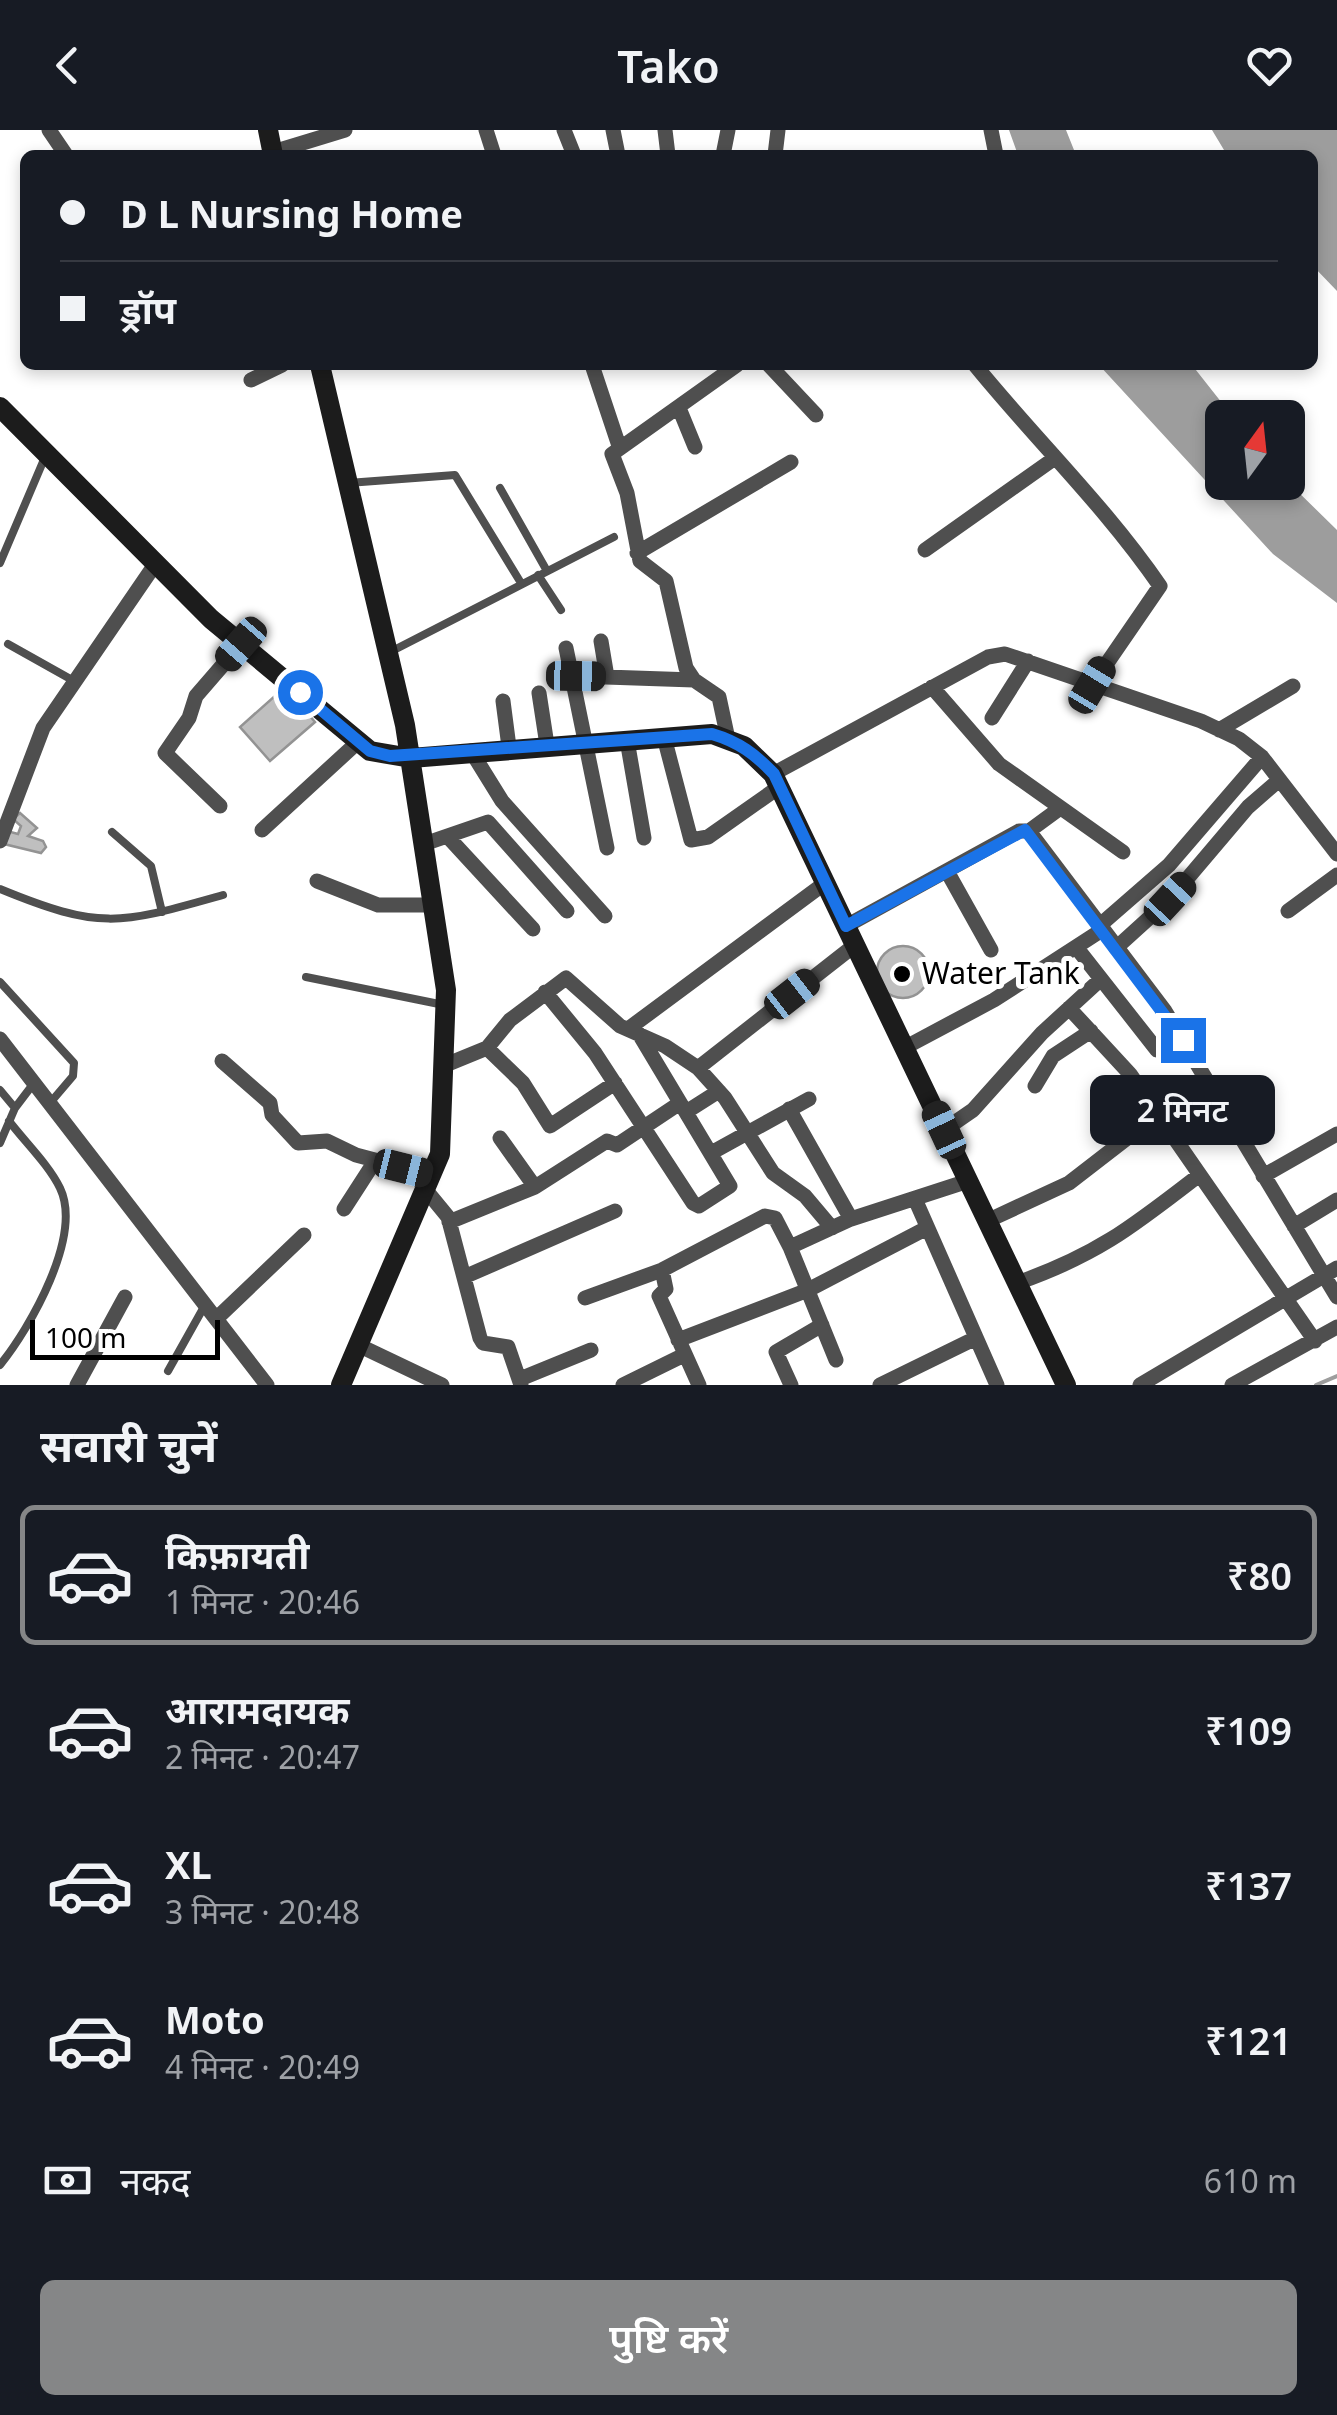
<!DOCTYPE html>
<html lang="hi">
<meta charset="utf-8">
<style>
body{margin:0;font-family:"Noto Sans","Noto Sans Devanagari",sans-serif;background:#20242c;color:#f1f3f6;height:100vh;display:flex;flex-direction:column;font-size:38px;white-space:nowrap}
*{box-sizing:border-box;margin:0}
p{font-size:32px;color:#9ea1a6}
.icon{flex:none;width:55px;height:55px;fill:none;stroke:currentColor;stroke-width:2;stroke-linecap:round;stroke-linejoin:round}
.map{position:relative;height:1255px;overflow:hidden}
.sheet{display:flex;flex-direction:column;background:#171b24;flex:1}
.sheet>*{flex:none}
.banner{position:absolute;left:20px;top:20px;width:1298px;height:220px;border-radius:15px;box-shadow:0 5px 15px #0003;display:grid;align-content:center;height:220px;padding:0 40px;background:#171b24}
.needle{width:65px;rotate:15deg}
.tools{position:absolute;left:1205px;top:270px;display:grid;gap:20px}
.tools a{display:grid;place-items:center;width:100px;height:100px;border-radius:15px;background:#171b24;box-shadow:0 5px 15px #0003;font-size:50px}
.scale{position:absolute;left:30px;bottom:25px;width:190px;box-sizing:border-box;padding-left:10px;border:5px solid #000;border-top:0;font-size:28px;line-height:35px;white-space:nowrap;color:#000;-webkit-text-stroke:8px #fff;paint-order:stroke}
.end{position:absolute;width:45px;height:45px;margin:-22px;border:12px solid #1a73e8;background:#fff;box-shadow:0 0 0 5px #fff}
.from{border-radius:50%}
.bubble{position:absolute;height:70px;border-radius:15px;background:#171b24;box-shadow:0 5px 15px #0003;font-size:32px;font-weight:600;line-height:70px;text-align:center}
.car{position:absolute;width:30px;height:60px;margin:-30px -15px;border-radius:12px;box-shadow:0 0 8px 2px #0007;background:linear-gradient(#222 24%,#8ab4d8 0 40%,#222 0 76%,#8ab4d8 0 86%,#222 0)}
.banner b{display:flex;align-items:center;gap:35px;height:95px;font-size:38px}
.banner b+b{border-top:2px solid #363941}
.banner i{width:25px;height:25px;background:#f1f3f6}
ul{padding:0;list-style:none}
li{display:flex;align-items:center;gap:30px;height:140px;margin:0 20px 15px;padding:0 20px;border:5px solid transparent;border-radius:15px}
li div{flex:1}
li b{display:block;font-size:38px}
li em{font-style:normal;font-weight:600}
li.active{border-color:#858687}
li>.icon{width:90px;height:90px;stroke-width:1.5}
h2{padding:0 40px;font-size:45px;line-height:120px}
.pay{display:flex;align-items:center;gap:25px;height:110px;padding:0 40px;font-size:38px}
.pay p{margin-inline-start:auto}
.action{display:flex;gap:20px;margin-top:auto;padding:20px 40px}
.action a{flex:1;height:115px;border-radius:15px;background:#858687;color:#fff;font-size:40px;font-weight:600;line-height:115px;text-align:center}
header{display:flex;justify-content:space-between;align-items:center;height:130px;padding:0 40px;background:#171b24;font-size:45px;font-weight:600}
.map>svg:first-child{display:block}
.water{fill:#9d9d9d}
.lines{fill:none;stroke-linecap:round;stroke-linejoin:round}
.stream{stroke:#9d9d9d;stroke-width:4}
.building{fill:#bfbfbf;stroke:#939393;stroke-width:2.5}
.lane{stroke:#4f4f4f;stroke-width:8}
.street{stroke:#4f4f4f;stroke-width:15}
.secondary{stroke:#1c1c1c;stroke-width:20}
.route{stroke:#1a73e8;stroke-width:12}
.poi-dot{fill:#000;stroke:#fff;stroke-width:4}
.labels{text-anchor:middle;stroke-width:10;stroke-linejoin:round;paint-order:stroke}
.poi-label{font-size:30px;fill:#000;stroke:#fff;text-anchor:start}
</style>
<header><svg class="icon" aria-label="back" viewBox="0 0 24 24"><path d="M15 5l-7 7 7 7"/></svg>Tako<svg class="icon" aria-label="heart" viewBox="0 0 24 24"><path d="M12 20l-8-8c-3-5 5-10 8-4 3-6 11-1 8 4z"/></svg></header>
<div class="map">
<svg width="1337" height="1255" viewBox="0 0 1337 1255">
<rect width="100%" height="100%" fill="#fff"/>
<path class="water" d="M 1009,0 L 1066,0 L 1076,25 L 1018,25 Z
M 1212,0 L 1337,0 L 1337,161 L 1313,136 L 1312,25 L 1227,25 Z
M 1099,235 L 1192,235 L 1233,287 L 1222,288 L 1222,352 L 1288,352 L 1337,400 L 1337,473 L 1273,424 Z"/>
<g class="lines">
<path class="stream" d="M 1316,1255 L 1337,1246"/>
</g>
<path class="building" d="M 285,557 L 315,592 L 270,631 L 240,597 Z
M 20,683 L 37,698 L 28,706 L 43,711 L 46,717 L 41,723 L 4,714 L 7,701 L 18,704 L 21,696 L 13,689 Z
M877 842a26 26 0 1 1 52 0a26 26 0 1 1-52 0Z"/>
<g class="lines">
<path class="lane" d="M 348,353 L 455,345 L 521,453
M 500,358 L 547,441
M 0,433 L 45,327
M 538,445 L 561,480
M 8,514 L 74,551
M 392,521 L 614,407
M 112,702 L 151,736 L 162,782
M 0,759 C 102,801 120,794 223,765
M 306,847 L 444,875
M 0,852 L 74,933 L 73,946 L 50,973
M 0,960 L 15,978
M 0,1013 L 15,978 L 34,953
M 0,1235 C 30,1198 83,1106 60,1058 C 49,1035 25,1012 9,991
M 168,1241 L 205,1175"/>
<path class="street" d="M 49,0 L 66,25
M 486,0 L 494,25
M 564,0 L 574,25
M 613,0 L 618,25
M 665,0 L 668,25
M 991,0 L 996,25
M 273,22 L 345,0
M 723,25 L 728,0
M 775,25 L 778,0
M 592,235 L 619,316
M 769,235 L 816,285
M 975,235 C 1036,310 1105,376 1160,456 L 1092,555
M 251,250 L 282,235
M 679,278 L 695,317
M 925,420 L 1055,328
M 637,423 L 791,332
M 601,511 L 607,547
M 566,518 L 607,718
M 576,546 L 694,550
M 932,557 L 999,634 L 1123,722
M 539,563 L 547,615
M 503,571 L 509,617
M 992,588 L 1028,531
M 1219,600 L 1293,556
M 664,607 L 691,710 L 708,707 L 779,657
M 728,609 L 719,567 L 694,550 L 686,538 L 666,451 L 640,431 L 627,363 L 612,324 L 737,235
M 627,610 L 644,708
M 471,621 L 502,671 L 605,786
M 773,644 L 988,527 L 1005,524 L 1201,591 L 1239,609 L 1262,627 L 1337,724
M 220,676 L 165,623 L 189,588 L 196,566 L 241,514
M 262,700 L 359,611
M 1029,701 L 1059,679
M 448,707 L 533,799
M 0,711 L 43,598 L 156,433
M 424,714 L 488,692 L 567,781
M 948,743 L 991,820
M 317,751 L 378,775 L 433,775
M 1288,781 L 1337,745
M 846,796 L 1019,701 L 1029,701 L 1165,881 L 1337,1167
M 1099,796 L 1169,735 L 1262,627
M 1076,817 L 1157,920
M 1116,818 L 1170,769 L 1248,677 L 1279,650
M 545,862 L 595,923 L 693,1073 L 699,1076 L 730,1056 L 639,904
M 1069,878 L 1130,944 L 1315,1211
M 628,899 L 825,753
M 0,909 L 267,1255
M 487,918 L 523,953 L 550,996 L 615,953
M 904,918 L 994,870 L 1102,800
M 222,931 L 270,973 L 272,985 L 298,1013 L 327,1011 L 356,1025 L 431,1045
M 443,936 L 487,918 L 510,890 L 566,848 L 620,896 L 665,916 L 698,938 L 725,968 L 773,1043 L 805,1066 L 832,1098
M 698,938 L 855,815
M 1035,956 L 1053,926 L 1091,901
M 789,979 L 851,1089
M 686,982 L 719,961
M 944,1000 L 973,980 L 1042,903 L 1101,849
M 500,1008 L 535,1057
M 711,1023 L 809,969
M 1263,1046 L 1337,1004
M 425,1059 L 448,1087 L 480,1208 L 483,1213 L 508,1217 L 521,1255
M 915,1069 L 997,1255
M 344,1079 L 375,1031
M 987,1091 L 1069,1053 L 1157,985
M 449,1092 L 535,1057 L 607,1011 L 617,1015 L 680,973
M 1294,1096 L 1337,1070
M 790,1117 L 836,1230
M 662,1140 L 666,1159 L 659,1166 L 699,1255
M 464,1147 L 615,1081
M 1017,1153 C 1097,1125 1132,1097 1198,1046
M 585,1168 L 662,1140 L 765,1086 L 775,1088 L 790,1117 L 851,1089 L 968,1051
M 216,1189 L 304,1105
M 678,1210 L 808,1160 L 927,1098
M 358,1215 L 442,1255
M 520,1249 L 591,1220
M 77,1255 L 125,1167
M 623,1255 L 684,1225
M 791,1255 L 776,1222 L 822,1195
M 880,1255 L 976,1208
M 1140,1255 L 1337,1138
M 1232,1255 L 1337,1197"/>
<path class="secondary" d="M 268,0 L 273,25
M 320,235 L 405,595 L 446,860 L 440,1024 L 341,1255
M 0,277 L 211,489 L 370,621 L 411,628 L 712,604 L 744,616 L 773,644 L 1066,1255"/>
</g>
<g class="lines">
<path class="route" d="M 300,562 L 370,621 L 390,626 L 712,604 C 739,612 755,624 774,644 L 846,796 L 1025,700 L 1183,910"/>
</g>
<circle class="poi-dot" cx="902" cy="844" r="10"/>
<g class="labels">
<g class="poi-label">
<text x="922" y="854">Water Tank</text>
</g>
</g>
</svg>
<div class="tools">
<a><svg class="needle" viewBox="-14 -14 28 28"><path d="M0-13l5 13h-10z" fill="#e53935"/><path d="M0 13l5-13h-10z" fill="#9ea1a6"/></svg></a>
</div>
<div class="scale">100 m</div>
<i class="end from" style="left:300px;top:562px"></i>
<i class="end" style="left:1183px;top:910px"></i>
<div class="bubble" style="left:1090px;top:945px;width:185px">2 मिनट</div>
<i class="car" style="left:241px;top:514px;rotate:221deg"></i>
<i class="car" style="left:576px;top:546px;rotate:91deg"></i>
<i class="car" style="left:1092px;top:555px;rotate:31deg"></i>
<i class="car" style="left:1170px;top:769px;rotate:43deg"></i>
<i class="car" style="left:792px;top:864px;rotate:52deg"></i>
<i class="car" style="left:944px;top:1000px;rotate:335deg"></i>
<i class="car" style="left:403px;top:1038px;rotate:104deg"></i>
<div class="banner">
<b><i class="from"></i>D L Nursing Home</b>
<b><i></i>ड्रॉप</b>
</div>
</div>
<section class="sheet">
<h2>सवारी चुनें</h2>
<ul>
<li class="active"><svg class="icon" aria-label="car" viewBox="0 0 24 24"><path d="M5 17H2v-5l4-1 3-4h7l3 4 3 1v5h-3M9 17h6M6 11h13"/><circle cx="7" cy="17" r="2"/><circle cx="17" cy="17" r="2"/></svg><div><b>किफ़ायती</b><p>1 मिनट · 20:46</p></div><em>₹80</em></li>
<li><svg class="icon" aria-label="car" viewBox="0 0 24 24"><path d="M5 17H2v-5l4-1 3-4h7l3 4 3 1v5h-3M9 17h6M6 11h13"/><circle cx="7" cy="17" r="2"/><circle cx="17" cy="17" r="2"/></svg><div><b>आरामदायक</b><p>2 मिनट · 20:47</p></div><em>₹109</em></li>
<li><svg class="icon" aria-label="car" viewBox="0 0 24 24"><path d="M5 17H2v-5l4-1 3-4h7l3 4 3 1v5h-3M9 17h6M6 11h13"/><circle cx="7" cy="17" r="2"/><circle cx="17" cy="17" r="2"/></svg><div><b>XL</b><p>3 मिनट · 20:48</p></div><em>₹137</em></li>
<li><svg class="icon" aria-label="car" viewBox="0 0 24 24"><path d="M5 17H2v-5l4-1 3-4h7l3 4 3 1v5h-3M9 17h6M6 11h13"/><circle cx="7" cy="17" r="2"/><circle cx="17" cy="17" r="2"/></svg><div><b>Moto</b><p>4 मिनट · 20:49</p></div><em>₹121</em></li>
</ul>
<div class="pay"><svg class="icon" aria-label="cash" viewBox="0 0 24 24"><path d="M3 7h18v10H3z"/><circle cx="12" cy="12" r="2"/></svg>नकद<p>610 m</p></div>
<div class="action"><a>पुष्टि करें</a></div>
</section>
